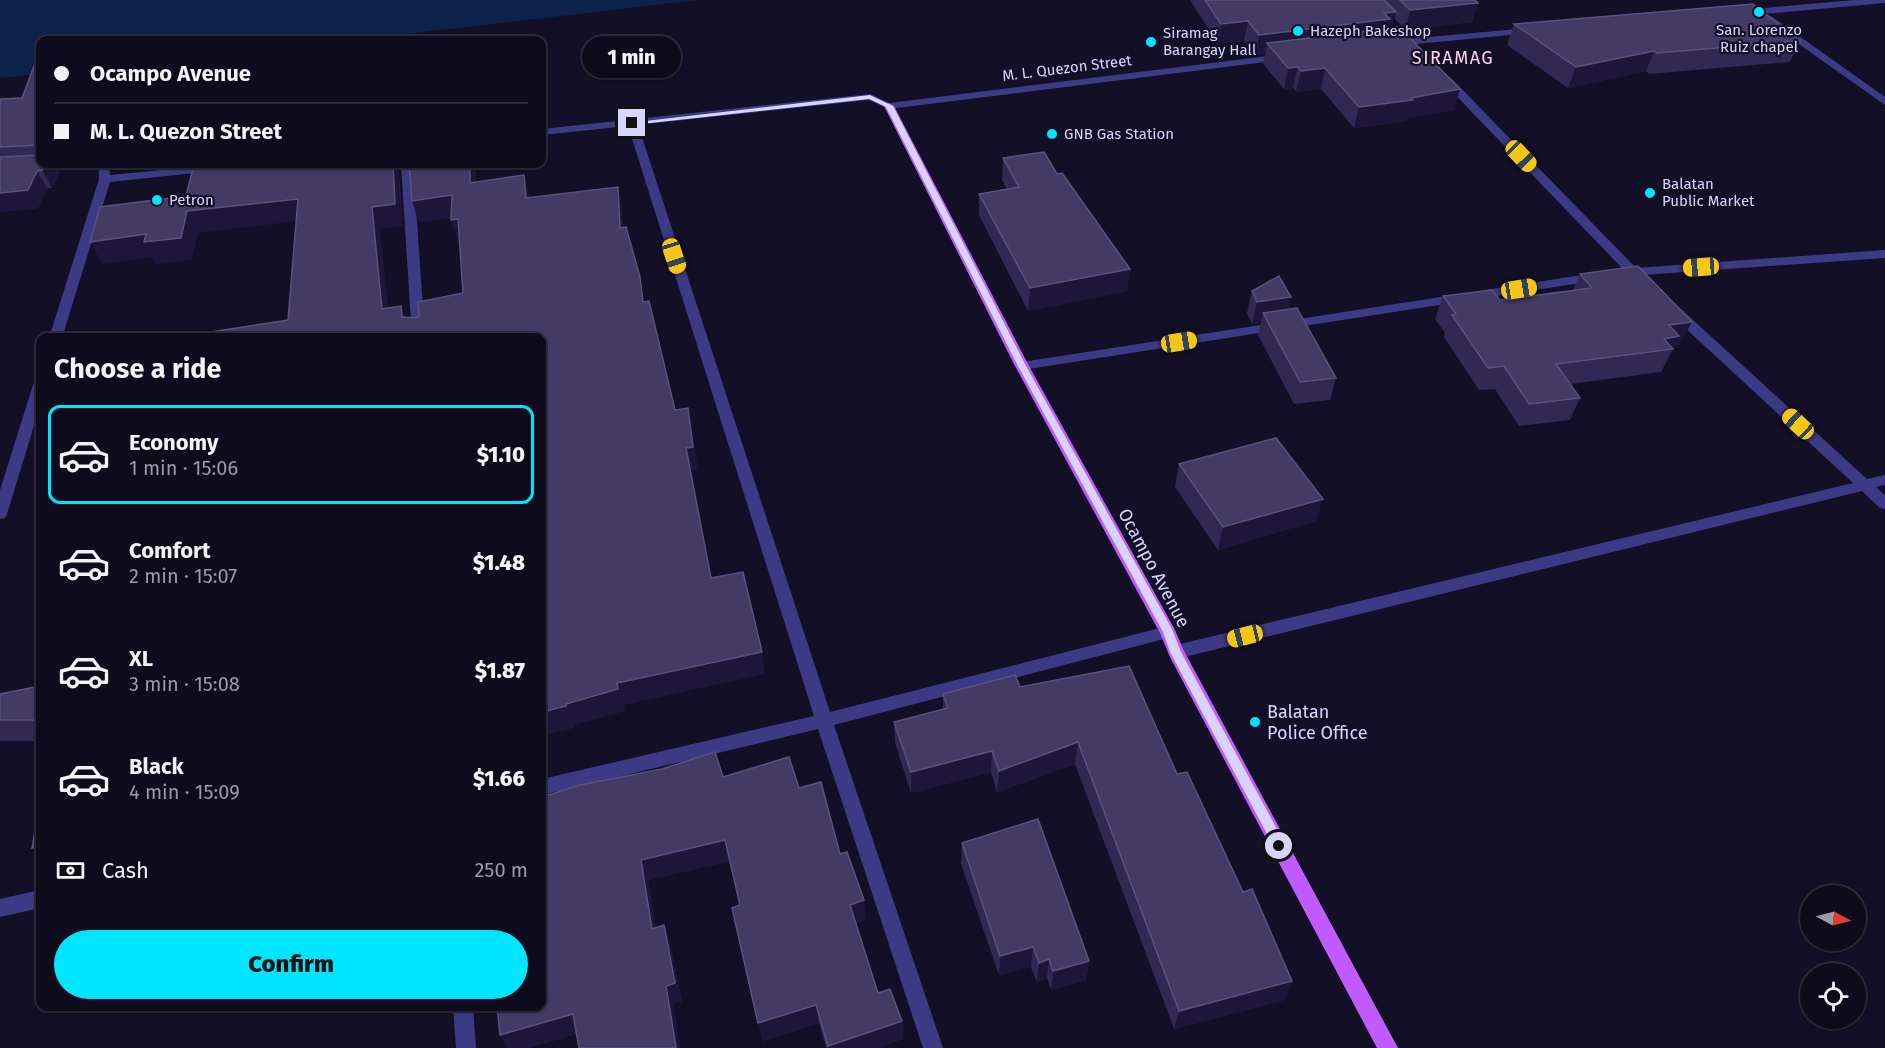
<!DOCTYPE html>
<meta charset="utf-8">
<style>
body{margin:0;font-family:"Fira Sans",sans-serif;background:#1c1929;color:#f1f3f6;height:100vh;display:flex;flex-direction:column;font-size:22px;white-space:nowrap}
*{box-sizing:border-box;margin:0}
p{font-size:20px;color:#9b9ba3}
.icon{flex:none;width:33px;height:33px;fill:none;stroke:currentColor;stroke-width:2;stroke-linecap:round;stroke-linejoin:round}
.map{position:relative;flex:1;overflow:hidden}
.details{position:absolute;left:36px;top:333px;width:510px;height:678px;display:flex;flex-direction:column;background:#0e0b1c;border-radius:12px;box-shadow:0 2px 4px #0004,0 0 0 2px #2e2b3b}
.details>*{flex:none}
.top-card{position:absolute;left:36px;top:36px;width:510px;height:132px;border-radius:12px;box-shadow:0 2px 4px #0004,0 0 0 2px #2e2b3b;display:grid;align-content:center;height:132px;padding:0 18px;background:#0e0b1c}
.needle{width:39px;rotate:97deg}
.fabs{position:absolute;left:1800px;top:885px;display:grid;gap:12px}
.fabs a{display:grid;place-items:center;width:66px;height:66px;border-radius:50%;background:#0e0b1c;box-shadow:0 2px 4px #0004,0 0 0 2px #2e2b3b;font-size:30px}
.end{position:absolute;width:27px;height:27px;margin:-14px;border:8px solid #d9d4ff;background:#111;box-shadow:0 0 0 3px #111}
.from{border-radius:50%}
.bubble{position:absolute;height:42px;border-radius:21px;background:#0e0b1c;box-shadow:0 2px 4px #0004,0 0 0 2px #2e2b3b;font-size:20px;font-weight:800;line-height:42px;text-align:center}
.car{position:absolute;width:18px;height:36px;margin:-18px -9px;border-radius:8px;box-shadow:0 0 4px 2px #0007;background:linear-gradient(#f5c518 24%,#345 0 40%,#f5c518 0 76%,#345 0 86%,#f5c518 0)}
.top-card b{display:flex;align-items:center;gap:21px;height:57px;font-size:22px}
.top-card b+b{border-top:2px solid #2e2b3b}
.top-card i{width:15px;height:15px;background:#f1f3f6}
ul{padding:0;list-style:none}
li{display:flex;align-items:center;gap:18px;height:99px;margin:0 12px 9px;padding:0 6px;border:3px solid transparent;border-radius:12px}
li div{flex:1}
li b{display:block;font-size:22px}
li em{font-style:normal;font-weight:800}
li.active{border-color:#00e5ff}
li>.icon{width:54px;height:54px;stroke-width:1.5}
h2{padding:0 18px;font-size:27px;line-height:72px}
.pay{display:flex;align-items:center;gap:15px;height:66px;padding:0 18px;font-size:22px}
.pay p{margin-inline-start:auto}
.cta{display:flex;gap:12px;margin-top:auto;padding:12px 18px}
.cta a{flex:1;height:69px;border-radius:36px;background:#00e5ff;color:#111;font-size:24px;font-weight:800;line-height:69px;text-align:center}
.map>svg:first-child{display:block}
.water{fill:#0c2248}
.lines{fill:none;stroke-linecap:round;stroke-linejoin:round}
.minor{fill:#3d3a85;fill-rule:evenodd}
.major{fill:#c25bff;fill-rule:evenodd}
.wall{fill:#312854}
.shaded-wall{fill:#1d163a}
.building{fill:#433a66;stroke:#5a527e;stroke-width:1.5}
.route{fill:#d9d4ff}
.poi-dot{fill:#00e5ff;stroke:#130f26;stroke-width:2}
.labels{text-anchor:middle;stroke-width:4.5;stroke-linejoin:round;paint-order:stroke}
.far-poi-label{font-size:15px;fill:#d9d4ff;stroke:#130f26;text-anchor:start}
.far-street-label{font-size:15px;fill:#d9d4ff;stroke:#130f26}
.far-quarter-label{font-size:18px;letter-spacing:1.5px;fill:#ffd6f0;stroke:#130f26}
.street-label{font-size:18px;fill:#d9d4ff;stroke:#130f26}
.poi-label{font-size:18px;fill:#d9d4ff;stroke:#130f26;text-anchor:start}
</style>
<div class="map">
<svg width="1885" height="1048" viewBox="0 0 1885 1048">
<rect width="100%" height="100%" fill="#130f26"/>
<path class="water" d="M 0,0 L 698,0 L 355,40 L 40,40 L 40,74 L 0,78 Z"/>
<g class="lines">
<path class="minor" d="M 1854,0 L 1885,0 L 1885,3 L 1742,16 L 1737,13 L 1742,10 Z
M 1765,16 L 1771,16 L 1885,97 L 1885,105 L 1765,20 Z
M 1529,28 L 1532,29 L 1532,33 L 1395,46 L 1390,43 L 1395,40 Z
M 1285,54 L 1290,57 L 1289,59 L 889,109 L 869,100 L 638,125 L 830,712 L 1168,626 L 1174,628 L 1176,632 L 1174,636 L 1168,638 L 834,725 L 943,1048 L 923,1048 L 818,729 L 542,795 L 542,779 L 814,716 L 628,126 L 542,135 L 542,129 L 870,94 L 890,103 Z
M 1446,76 L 1450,77 L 1636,268 L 1885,250 L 1885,258 L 1642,275 L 1636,279 L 1618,276 L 1616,273 L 1618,270 L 1623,269 L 1442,81 L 1441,79 Z
M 50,164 L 109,164 L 110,175 L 223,164 L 257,164 L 251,167 L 110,182 L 62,338 L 49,338 L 99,179 L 99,167 L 0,173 L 0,167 Z
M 401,164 L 413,164 L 425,338 L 412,338 Z
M 1595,273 L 1601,277 L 1599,280 L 1022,370 L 1015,366 L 1022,362 Z
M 1676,308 L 1681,309 L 1867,479 L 1885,475 L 1885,485 L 1876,487 L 1885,495 L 1885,509 L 1880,508 L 1862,491 L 1176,659 L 1170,657 L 1168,652 L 1170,647 L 1176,645 L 1853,483 L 1671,315 L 1670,312 L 1671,309 Z
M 40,381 L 40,406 L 7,514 L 5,518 L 0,519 L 0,490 L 33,385 Z
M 40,890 L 40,908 L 0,917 L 0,899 Z
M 453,1006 L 473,1006 L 476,1048 L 456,1048 Z"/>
<path class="major" d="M 889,103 L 894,106 L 1029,366 L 1174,628 L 1184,651 L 1398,1048 L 1377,1048 L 1170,657 L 1160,633 L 1015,366 L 884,106 Z"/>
</g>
<path class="wall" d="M 1190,0 L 1475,0 L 1478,3 L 1472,22 L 1405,30 L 1394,18 L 1391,28 L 1460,89 L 1453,110 L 1408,118 L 1407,121 L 1354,128 L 1321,89 L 1296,92 L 1293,88 L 1284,89 L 1263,64 L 1265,54 L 1256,55 L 1244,41 L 1218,44 Z
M 1514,24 L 1800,41 L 1790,62 L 1649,74 L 1646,71 L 1568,88 L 1507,45 Z
M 40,65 L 40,164 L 60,172 L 52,188 L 47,188 L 38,208 L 0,212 L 0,99 L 22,98 Z
M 1003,158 L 1057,174 L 1130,269 L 1127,291 L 1028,311 L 979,215 L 979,194 L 1007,189 L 1002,180 Z
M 1580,274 L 1680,344 L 1675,345 L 1661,372 L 1570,384 L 1580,398 L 1570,420 L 1519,426 L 1495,389 L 1479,390 L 1444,337 L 1445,333 L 1435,319 L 1443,296 L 1500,300 L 1573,290 Z
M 1252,291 L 1291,297 L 1288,309 L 1336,378 L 1330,400 L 1294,404 L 1258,335 L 1261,323 L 1252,324 L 1247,313 Z
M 1179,464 L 1316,521 L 1218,550 L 1175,487 Z
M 40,668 L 40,741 L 0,741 L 0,694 L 35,687 Z
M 1020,687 L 1177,774 L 1292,981 L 1284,1000 L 1174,1029 L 1075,764 L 997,792 L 991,772 L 911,793 L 895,743 L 894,722 L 943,710 L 943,694 Z
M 723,777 L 799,788 L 840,854 L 866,920 L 856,923 L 878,993 L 902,1021 L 903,1039 L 877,1048 L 826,1048 L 819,1023 L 763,1041 L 740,905 L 730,861 L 648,880 L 656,928 L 664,925 L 670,945 L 682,1001 L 576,1034 L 527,1048 L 508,1048 L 500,1035 Z
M 962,843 L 1089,961 L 1086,980 L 1051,990 L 1047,978 L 1037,982 L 1031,967 L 999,975 L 961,864 Z"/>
<path class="shaded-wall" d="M 1478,3 L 1472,22 L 1405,30 L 1410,10 Z
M 1396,12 L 1391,31 L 1267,43 L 1265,54 L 1256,55 L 1259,35 Z
M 1248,21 L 1244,41 L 1218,44 L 1221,24 Z
M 1654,51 L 1646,71 L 1568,88 L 1576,67 Z
M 1298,67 L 1293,88 L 1284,89 L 1288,68 Z
M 1325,68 L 1321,89 L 1296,92 L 1301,71 Z
M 1460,89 L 1453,110 L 1408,118 L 1407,121 L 1354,128 L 1359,107 Z
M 45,164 L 55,164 L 60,172 L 52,188 L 42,170 Z
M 393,164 L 399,164 L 403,226 L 380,229 L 391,331 L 382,309 L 372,207 Z
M 470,164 L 476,164 L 476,205 L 470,183 Z
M 37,171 L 47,188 L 38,208 L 0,212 L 0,193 Z
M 524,175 L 530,197 L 532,220 L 526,198 Z
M 618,187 L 622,209 L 625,250 L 620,228 Z
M 452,195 L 459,217 L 419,223 L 412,201 Z
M 298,199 L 307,220 L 198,233 L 192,260 L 155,264 L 152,257 L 102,264 L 90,242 L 146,234 L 187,211 Z
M 458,219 L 465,241 L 458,242 L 451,220 Z
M 1130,269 L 1127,291 L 1028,311 L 1030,288 Z
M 1291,297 L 1285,319 L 1263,313 L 1261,323 L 1252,324 L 1257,302 Z
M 401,306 L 409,328 L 402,317 Z
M 1692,322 L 1680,344 L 1675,345 L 1673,349 L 1659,348 L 1669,325 Z
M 688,408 L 698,469 L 691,470 L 686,448 Z
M 1323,499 L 1316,521 L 1218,550 L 1223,527 Z
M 762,652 L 765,674 L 624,705 L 625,711 L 574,725 L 574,728 L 542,736 L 542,712 L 617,683 Z
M 1078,742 L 1075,764 L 997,792 L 999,771 Z
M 992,751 L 991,772 L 911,793 L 911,772 Z
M 725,840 L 730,861 L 648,880 L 659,948 L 652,929 L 641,860 Z
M 40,846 L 40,856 L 32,848 Z
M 864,900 L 866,920 L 852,924 L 850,905 Z
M 664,925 L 670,945 L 682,1001 L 673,1004 L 680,1048 L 671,1048 L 666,986 Z
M 1033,947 L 1031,967 L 999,975 L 1000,956 Z
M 1049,959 L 1047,978 L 1037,982 L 1039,963 Z
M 1089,961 L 1086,980 L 1051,990 L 1053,971 Z
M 1292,981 L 1284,1000 L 1174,1029 L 1179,1011 Z
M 816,1005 L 819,1023 L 763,1041 L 758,1023 Z
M 573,1014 L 582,1032 L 527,1048 L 508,1048 L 500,1035 Z
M 902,1021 L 903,1039 L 877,1048 L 828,1048 L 828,1046 Z"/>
<path class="building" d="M 1205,0 L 1384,0 L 1396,12 L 1384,13 L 1390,19 L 1259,35 L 1248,21 L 1221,24 Z
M 1400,0 L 1475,0 L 1478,3 L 1410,10 Z
M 1753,4 L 1800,41 L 1657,53 L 1654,51 L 1576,67 L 1514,24 Z
M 1399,27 L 1460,89 L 1411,98 L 1413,100 L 1359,107 L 1325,68 L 1301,71 L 1298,67 L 1288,68 L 1267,43 Z
M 40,65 L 40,145 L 0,147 L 0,99 L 22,98 L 34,66 Z
M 1044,152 L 1057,174 L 1062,173 L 1130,269 L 1030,288 L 979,194 L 1019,187 L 1003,158 Z
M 40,155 L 40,164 L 45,164 L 42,170 L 37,171 L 28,190 L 0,193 L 0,157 Z
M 194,164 L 393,164 L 395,204 L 372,207 L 382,309 L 401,306 L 402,317 L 417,318 L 419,315 L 418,302 L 463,293 L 458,219 L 451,220 L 452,195 L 412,201 L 409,164 L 470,164 L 470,183 L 524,175 L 526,198 L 618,187 L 620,228 L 626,227 L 640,277 L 643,302 L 649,301 L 675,410 L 688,408 L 693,447 L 686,448 L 711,578 L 743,572 L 762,652 L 617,683 L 618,689 L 566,704 L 566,706 L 542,712 L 542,338 L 204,338 L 205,333 L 288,320 L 298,199 L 187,211 L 181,238 L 144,242 L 146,234 L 90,242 L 100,207 L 186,196 Z
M 1638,266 L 1692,322 L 1669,325 L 1679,336 L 1664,339 L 1673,349 L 1556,364 L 1580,398 L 1529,404 L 1504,366 L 1488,368 L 1452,315 L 1456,314 L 1443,296 L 1492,290 L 1500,300 L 1592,288 L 1580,274 Z
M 1279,276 L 1291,297 L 1257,302 L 1252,291 Z
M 1297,308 L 1336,378 L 1300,382 L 1263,313 Z
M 1276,438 L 1323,499 L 1223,527 L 1179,464 Z
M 1129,666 L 1177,774 L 1187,772 L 1243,892 L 1252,889 L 1292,981 L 1179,1011 L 1078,742 L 999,771 L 992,751 L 911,772 L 894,722 L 948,708 L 943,694 L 1015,675 L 1020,687 Z
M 40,668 L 40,720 L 0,720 L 0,694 L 35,687 Z
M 715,752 L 723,777 L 789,757 L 799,788 L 821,782 L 840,854 L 847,852 L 864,900 L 850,905 L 878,993 L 890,989 L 902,1021 L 828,1046 L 816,1005 L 758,1023 L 732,908 L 740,905 L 725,840 L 641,860 L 652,929 L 664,925 L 675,983 L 666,986 L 676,1047 L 671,1048 L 579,1048 L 573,1014 L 500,1035 L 497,1006 L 542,1006 L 542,797 L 580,785 L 662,769 Z
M 40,801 L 40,846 L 32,848 Z
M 1038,819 L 1089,961 L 1053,971 L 1049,959 L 1039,963 L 1033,947 L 1000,956 L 962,843 Z"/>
<path class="route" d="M 870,95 L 893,106 L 1026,366 L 1172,629 L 1181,652 L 1284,842 L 1284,849 L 1275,849 L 1170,652 L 1163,632 L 1018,366 L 886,107 L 869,99 L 632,125 L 628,123 Z"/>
<g class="poi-dot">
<circle cx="1759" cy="12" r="6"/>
<circle cx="1298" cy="31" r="6"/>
<circle cx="1151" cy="42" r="6"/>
<circle cx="1052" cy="134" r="6"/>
<circle cx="1650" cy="193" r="6"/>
<circle cx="157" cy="200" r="6"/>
<circle cx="1255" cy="722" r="6"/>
</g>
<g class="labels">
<g class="far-poi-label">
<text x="1759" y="35" text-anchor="middle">San. Lorenzo<tspan x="1759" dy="17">Ruiz chapel</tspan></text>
<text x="1310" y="36">Hazeph Bakeshop</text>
<text x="1163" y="38">Siramag<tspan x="1163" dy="17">Barangay Hall</tspan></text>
<text x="1064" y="139">GNB Gas Station</text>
<text x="1662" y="189">Balatan<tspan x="1662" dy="17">Public Market</tspan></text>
<text x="169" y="205">Petron</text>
</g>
<g class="far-street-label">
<text transform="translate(1067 68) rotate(-7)" y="5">M. L. Quezon Street</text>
</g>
<g class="far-quarter-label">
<text x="1453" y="64">SIRAMAG</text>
</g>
<g class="street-label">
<text transform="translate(1154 568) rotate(62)" y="6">Ocampo Avenue</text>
</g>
<g class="poi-label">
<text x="1267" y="718">Balatan<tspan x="1267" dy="21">Police Office</tspan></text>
</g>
</g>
</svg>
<div class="fabs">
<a><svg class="needle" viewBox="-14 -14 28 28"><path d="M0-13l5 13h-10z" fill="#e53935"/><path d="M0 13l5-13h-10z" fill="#9b9ba3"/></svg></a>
<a><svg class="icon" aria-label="locate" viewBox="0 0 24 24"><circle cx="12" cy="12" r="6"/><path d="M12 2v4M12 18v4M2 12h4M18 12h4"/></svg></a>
</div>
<i class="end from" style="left:1279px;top:846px"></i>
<i class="end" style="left:632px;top:123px"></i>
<div class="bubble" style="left:582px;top:36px;width:99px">1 min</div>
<i class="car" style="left:1521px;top:156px;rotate:136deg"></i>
<i class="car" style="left:674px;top:256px;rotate:162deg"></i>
<i class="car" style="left:1701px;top:267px;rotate:266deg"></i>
<i class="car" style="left:1519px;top:289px;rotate:81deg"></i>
<i class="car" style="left:1179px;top:342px;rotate:81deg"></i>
<i class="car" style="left:1798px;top:424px;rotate:313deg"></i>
<i class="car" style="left:1245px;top:636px;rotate:256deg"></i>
<div class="top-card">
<b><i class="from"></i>Ocampo Avenue</b>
<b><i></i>M. L. Quezon Street</b>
</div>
<section class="details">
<h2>Choose a ride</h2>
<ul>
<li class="active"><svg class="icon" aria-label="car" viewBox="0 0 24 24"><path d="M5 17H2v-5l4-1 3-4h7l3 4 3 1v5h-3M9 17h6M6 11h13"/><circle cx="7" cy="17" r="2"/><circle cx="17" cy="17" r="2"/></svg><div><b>Economy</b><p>1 min · 15:06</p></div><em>$1.10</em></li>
<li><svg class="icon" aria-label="car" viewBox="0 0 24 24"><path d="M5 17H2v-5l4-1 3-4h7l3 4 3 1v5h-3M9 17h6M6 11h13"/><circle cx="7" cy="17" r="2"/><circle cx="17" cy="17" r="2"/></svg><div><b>Comfort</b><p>2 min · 15:07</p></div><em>$1.48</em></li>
<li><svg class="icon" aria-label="car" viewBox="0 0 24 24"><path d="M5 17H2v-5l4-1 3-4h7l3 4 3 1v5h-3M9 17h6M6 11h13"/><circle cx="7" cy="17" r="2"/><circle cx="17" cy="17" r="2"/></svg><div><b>XL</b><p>3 min · 15:08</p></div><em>$1.87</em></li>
<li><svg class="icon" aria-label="car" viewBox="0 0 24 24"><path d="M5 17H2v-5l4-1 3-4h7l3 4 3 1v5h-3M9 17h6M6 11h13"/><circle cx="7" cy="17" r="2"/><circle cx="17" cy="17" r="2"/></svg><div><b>Black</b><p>4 min · 15:09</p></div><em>$1.66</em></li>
</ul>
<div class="pay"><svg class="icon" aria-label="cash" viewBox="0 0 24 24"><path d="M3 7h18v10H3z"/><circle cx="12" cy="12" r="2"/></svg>Cash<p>250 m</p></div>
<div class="cta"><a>Confirm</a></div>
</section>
</div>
